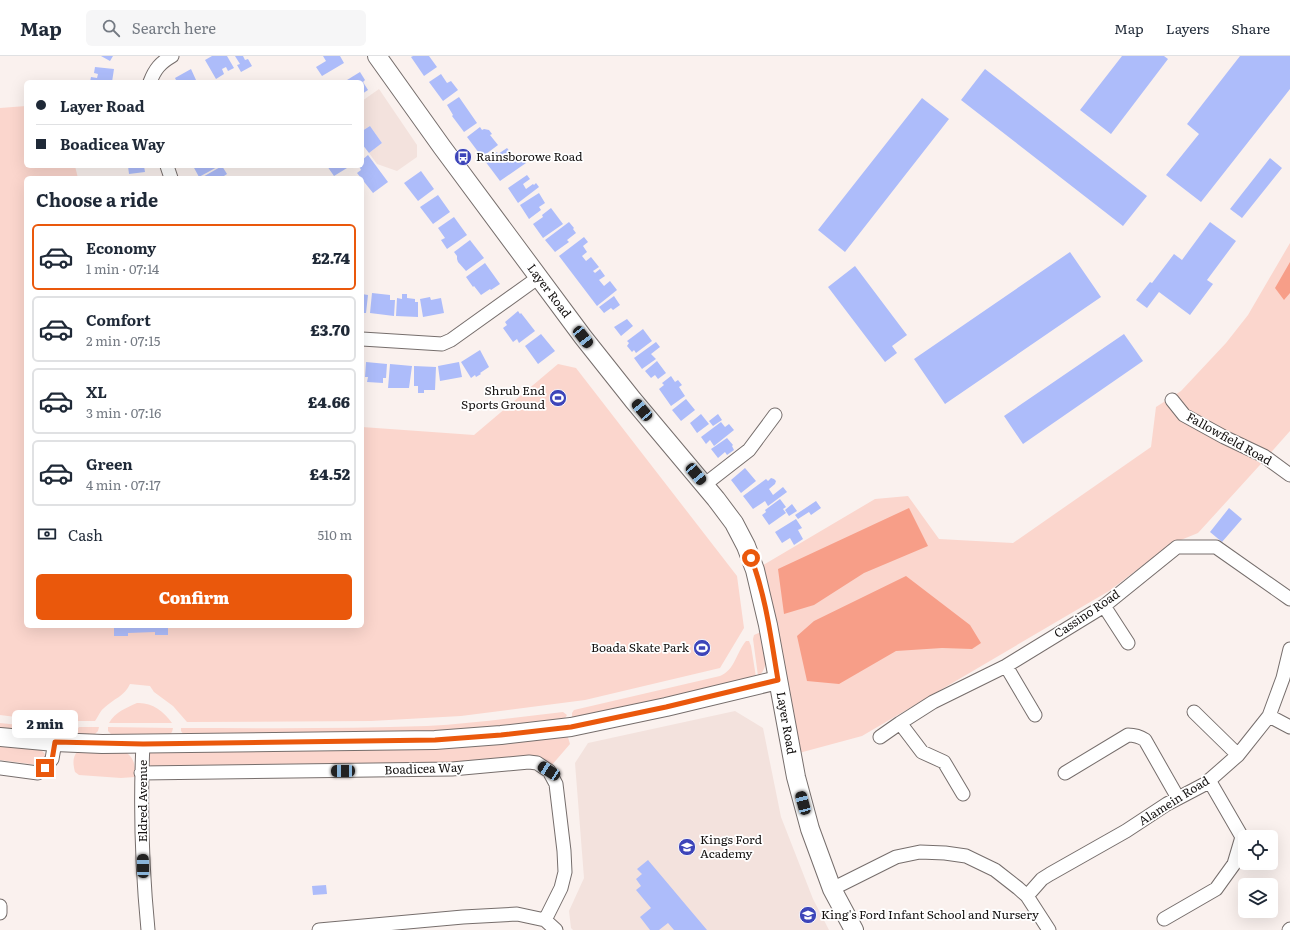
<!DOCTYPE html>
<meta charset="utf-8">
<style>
body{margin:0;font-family:Literata,serif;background:#f6f6f7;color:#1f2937;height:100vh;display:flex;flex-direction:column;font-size:15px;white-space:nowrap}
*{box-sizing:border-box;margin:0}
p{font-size:13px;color:#747a83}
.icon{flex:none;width:22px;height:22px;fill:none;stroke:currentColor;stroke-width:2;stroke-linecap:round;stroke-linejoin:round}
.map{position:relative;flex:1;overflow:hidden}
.side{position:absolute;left:24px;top:120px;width:340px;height:452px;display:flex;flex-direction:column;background:#fff;border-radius:6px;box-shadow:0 4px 16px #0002}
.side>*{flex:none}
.guide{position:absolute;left:24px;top:24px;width:340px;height:88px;border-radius:6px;box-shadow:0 4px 16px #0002;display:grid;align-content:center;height:88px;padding:0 12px;background:#fff}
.fabs{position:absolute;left:1238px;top:774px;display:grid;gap:8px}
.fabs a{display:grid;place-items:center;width:40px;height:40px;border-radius:6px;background:#fff;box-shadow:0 4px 16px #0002;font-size:20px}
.end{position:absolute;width:18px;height:18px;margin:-9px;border:5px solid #ea580c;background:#fff;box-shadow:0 0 0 2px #fff}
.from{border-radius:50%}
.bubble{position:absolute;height:28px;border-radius:6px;background:#fff;box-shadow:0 4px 16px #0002;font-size:13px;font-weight:800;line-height:28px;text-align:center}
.car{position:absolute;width:12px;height:24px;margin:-12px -6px;border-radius:5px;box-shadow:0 0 3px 1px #0007;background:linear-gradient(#222 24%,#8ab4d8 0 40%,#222 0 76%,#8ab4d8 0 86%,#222 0)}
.guide b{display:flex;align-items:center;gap:14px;height:38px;font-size:15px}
.guide b+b{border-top:1px solid #e0e1e3}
.guide i{width:10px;height:10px;background:#1f2937}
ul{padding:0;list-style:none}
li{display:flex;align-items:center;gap:12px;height:66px;margin:0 8px 6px;padding:0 4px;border:2px solid #e0e1e3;border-radius:6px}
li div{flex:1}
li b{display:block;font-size:15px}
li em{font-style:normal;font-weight:800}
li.active{border-color:#ea580c}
li>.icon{width:36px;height:36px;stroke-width:1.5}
h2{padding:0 12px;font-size:18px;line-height:48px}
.pay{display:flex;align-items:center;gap:10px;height:44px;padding:0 12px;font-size:15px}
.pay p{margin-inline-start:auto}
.action{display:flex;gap:8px;margin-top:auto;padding:8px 12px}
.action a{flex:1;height:46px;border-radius:6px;background:#ea580c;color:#fff;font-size:16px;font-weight:800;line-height:46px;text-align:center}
header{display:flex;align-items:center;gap:24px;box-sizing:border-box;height:56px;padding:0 20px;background:#fff;border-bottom:1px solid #e0e1e3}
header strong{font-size:19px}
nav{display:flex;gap:22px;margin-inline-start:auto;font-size:14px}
.search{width:280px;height:36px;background:#f6f6f7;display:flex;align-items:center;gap:10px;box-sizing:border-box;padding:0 14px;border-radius:6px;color:#747a83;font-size:15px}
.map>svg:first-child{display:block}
.built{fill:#f3e2dd}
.green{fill:#fbd6cd}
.forest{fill:#f79e88}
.building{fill:#adbcfa}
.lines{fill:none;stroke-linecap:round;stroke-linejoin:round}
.street-casing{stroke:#766e6c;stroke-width:15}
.secondary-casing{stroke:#766e6c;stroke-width:20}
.street{stroke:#fff;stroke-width:13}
.secondary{stroke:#fff;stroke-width:18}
.route{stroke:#ea580c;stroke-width:5}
.labels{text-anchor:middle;stroke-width:3.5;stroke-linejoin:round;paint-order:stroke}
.poi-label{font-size:12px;fill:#141110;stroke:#fff;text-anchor:start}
.street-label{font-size:12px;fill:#141110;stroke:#fff}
</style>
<header>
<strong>Map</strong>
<div class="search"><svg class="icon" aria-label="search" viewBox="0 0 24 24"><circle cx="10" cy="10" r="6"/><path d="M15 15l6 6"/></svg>Search here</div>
<nav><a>Map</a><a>Layers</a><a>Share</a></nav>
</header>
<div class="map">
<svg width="1290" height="874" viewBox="0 0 1290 874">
<rect width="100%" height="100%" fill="#faf1ee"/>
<path class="built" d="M 379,33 L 417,89 L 417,101 L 397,115 L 377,108 L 369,97 L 382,87 L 370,70 L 362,75 L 362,45 Z
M 735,655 L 763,672 L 781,761 L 813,843 L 829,874 L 573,874 L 571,872 L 569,855 L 584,822 L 575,707 L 588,687 Z"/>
<path class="green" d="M 26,50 L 26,110 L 75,110 L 78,122 L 26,122 L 26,570 L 362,570 L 362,371 L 474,379 L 558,308 L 576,312 L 737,520 L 744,572 L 720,612 L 585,644 L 461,660 L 371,665 L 187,666 L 173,650 L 154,636 L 150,630 L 130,628 C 125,640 113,643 104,652 C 100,655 98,661 95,665 L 48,665 L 0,659 L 0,52 Z
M 1290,187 L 1290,375 L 1259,410 L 1198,477 L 1171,488 L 1109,535 L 862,680 L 799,697 L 755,514 L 875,443 L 908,440 L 939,483 L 1013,487 L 1151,391 L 1156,351 L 1181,335 L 1226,287 L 1248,259 Z
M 761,576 C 763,589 772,611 758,620 L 753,583 L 754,579 Z
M 746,585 L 749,585 L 751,590 L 756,621 L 574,662 L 572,661 L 572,657 L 574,654 L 720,620 C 735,614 736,597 746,585 Z
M 137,647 C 151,646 164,655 172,667 L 109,667 C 115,656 126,652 137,647 Z
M 563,656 L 567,659 L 564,664 L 451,678 L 184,679 L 181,675 L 181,672 C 263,672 345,673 427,670 C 472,668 518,661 563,656 Z
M 0,667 L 37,671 L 65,671 L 69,676 L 68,680 L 0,674 Z
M 79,671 L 99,671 L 98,675 L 93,680 L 76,680 L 75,676 Z
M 108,671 L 173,672 L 172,676 L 169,679 L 113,680 L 108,675 Z
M 567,678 L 570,688 L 551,710 L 484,706 L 155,713 C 148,709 147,704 150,697 L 154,696 L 350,694 L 449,691 Z
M 0,690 L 39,693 C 49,698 48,707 37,709 L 0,704 Z
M 78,695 L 124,695 C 134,701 136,710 135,721 L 121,722 L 79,719 L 75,716 C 73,708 72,701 78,695 Z"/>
<path class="forest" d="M 1290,206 L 1290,237 L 1284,244 L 1275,232 Z
M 909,452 L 928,490 L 864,517 L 814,549 L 784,558 L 778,513 Z
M 906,520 L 970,569 L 981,587 L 972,593 L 942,592 L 896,595 L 839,628 L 807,625 L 797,580 L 814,565 Z"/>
<path class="building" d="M 101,0 L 113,0 L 110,5 Z
M 212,0 L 227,0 L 234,12 L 228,15 L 226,11 L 222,13 L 224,18 L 216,23 L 205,4 Z
M 235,0 L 243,0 L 245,4 L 248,3 L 252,10 L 241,16 L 237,9 L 240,8 Z
M 323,0 L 340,0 L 344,7 L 322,20 L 316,11 L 326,5 Z
M 413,0 L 429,0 L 437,11 L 424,20 L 411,1 Z
M 1122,0 L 1164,0 L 1168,3 L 1111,78 L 1080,54 Z
M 1240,0 L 1290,0 L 1290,33 L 1201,146 L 1166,119 L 1199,78 L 1187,68 Z
M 95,11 L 114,13 L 112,26 L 90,26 L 91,21 L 97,22 L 98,18 L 94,17 Z
M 191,13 L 196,24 L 193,26 L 177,26 L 175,22 Z
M 985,13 L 1147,140 L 1123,170 L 961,44 Z
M 360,16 L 365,24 L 363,26 L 368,34 L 362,38 L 362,26 L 348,26 L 347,24 Z
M 441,18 L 447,27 L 451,25 L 458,34 L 443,45 L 429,26 Z
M 459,41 L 477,67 L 464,76 L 452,60 L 453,59 L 447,49 Z
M 922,42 L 949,63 L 845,196 L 818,174 Z
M 370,70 L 382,87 L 369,97 L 362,88 L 362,75 Z
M 480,71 L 482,74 L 484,73 L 489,74 L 492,78 L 490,79 L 498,89 L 482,101 L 467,81 Z
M 507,92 L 514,101 L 519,97 L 526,107 L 500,125 L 485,105 L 497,96 L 498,98 Z
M 368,99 L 388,126 L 373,137 L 357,117 L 361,114 L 359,110 L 362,110 L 362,104 Z
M 1270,102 L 1282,112 L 1242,162 L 1230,153 Z
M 128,110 L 144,110 L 145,116 L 129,118 Z
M 193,110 L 219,110 L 199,121 Z
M 222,110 L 227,118 L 221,122 L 201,122 Z
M 327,110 L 346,110 L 347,112 L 334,120 Z
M 421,115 L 434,133 L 418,145 L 404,127 Z
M 527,119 L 530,123 L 523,128 L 526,133 L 533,128 L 534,129 L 536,127 L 539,131 L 518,147 L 508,132 Z
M 539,137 L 545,147 L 539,151 L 541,154 L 529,163 L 520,149 Z
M 438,139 L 450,156 L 433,168 L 420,151 Z
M 551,152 L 563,168 L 543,182 L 533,168 L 543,161 L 542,159 Z
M 454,161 L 467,179 L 447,193 L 441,184 L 445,182 L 438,172 Z
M 569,166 L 574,172 L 573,173 L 576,177 L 567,184 L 569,186 L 555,196 L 545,184 Z
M 1210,166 L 1236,185 L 1207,224 L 1213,228 L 1190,259 L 1159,236 L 1147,252 L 1136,244 L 1150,226 L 1152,227 L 1174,198 L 1182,204 Z
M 584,181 L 588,186 L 583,190 L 587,196 L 582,200 L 586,205 L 591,201 L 599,211 L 593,215 L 595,217 L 600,213 L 605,220 L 599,224 L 604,230 L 610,225 L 617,234 L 597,250 L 559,200 Z
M 470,184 L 484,202 L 466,215 L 458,206 L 457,203 L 457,200 L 454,196 Z
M 1070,196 L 1101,241 L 945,348 L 914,303 Z
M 485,207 L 500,228 L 491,234 L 490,233 L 481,239 L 474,230 L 473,231 L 466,221 Z
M 855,210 L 907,279 L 892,290 L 897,297 L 885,306 L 828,231 Z
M 372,237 L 390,239 L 390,244 L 395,244 L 394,260 L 370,257 Z
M 362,238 L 368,239 L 366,257 L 362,257 Z
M 402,238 L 407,238 L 407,242 L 415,243 L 415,246 L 418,246 L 418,261 L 396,260 L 397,242 L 402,243 Z
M 614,240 L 620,249 L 613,254 L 611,252 L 604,257 L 599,251 Z
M 430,241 L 431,244 L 441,242 L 444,257 L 423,261 L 420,243 Z
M 518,255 L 520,258 L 521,257 L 535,275 L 519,287 L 517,283 L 513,286 L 503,272 L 507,269 L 505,266 Z
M 627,263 L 633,270 L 621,280 L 614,271 Z
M 643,273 L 652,285 L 636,297 L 634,294 L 632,296 L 627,290 L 629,287 L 627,285 Z
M 541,278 L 555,295 L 538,308 L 525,290 Z
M 1124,278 L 1143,305 L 1023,388 L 1004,360 Z
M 656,286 L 660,291 L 651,298 L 656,303 L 642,313 L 634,302 Z
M 480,294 L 489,311 L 480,317 L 481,318 L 476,321 L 475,319 L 471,322 L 461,306 Z
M 657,305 L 666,317 L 658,323 L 655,319 L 651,322 L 645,315 Z
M 366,306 L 387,308 L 386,322 L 383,322 L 383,327 L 367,326 L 368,321 L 365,321 Z
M 459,306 L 462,321 L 440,325 L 438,310 Z
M 390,308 L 412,310 L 409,332 L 388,332 Z
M 414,310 L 436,311 L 435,334 L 424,334 L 424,337 L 418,337 L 418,330 L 414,330 Z
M 671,320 L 675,326 L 678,324 L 682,329 L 679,331 L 685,340 L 671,350 L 659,333 L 664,329 L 662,327 Z
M 686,343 L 695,354 L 681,365 L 672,354 Z
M 701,358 L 709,368 L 697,377 L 690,367 Z
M 718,358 L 722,364 L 713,370 L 709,365 Z
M 721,366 L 725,371 L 729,368 L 734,374 L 714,390 L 710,384 L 706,388 L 701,381 Z
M 727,382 L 733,389 L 732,390 L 734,394 L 727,399 L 725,396 L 718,402 L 711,393 Z
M 745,412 L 756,425 L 741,437 L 731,424 Z
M 771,422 L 774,423 L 776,425 L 775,428 L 769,433 L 773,439 L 783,431 L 787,436 L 768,450 L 765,445 L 753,453 L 743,440 L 766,423 L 768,425 Z
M 780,443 L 786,451 L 783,453 L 786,457 L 769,469 L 762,459 L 766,456 L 765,454 Z
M 816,445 L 821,452 L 811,459 L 809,456 L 798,463 L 795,459 Z
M 792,448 L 797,455 L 789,460 L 785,454 Z
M 1229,452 L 1242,463 L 1222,486 L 1210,476 Z
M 796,463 L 802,472 L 798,474 L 803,483 L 794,489 L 790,482 L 782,487 L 775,476 Z
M 114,570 L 168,570 L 168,579 L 155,579 L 155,576 L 128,577 L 128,580 L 114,580 Z
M 648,804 L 707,874 L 674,874 L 668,867 L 659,874 L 650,874 L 640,861 L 651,852 L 636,834 L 641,830 L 636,823 L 642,818 L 637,813 Z
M 326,829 L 327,838 L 313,839 L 312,830 Z"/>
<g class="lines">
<defs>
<path id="street" d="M 150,26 C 155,13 160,7 172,0
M 167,110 L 171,122
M 362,283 L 442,288 L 451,284 L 539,221
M 1172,344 L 1184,359 L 1224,381 L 1264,400 L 1290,419
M 704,429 L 749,394 L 775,359
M 1104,550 L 1128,587
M 1006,610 L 1035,659
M 1194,656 L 1238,699
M 1269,660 L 1290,671
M 900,667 L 922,696 L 944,706 L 963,738
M 880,681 L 900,667 L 933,646 L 1006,610 L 1104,550 L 1177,491 L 1216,491 L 1290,543
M 143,688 C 140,750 142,812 148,874
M 0,712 L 38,717 L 45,712 L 52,703 L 55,686
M 141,717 L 452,713 L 529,706 L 537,707 L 549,715 L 556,728 L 564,795 L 565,816 L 561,832 L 545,864
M 1065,717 L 1128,679 C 1135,679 1139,680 1145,684 L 1178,742
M 832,833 L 896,801 L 920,796 L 945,797 L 966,800 L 995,814 L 1018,832 L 1027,840 L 1049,874
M 1027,840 L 1042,823 L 1050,818 L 1126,775 L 1167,748 L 1205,728 L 1238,699 L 1269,660 L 1283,622 L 1290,593
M 0,850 L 0,857
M 1164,863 L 1216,833 L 1234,808 L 1242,781 L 1209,724
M 319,874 L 463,861 L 517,858 L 545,864 L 556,874
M 1289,874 L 1290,873"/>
<path id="secondary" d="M 377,0 L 442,91 L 583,281 L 633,344 L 716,443 L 734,467 L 746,490 L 755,514 L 768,569 L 796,721 L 810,773 L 832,833 L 854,874
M 0,681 L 55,686 L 102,688 L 435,684 L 501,679 L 571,671 L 666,651 L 778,624"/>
</defs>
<use href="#street" class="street-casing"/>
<use href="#secondary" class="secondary-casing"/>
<use href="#street" class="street"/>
<use href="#secondary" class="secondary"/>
</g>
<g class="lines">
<path class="route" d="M 45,712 L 52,704 L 55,686 L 143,688 L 435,684 L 501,679 L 571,671 L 666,651 L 778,624 C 771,583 766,540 751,502"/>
</g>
<defs>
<symbol id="bus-disc" viewBox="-11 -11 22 22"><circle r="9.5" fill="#3d45b9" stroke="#fff"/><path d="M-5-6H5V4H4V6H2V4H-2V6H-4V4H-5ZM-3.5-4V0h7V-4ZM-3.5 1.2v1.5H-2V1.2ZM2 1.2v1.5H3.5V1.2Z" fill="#fff"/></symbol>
<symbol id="stadium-disc" viewBox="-11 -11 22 22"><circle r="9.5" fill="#3d45b9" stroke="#fff"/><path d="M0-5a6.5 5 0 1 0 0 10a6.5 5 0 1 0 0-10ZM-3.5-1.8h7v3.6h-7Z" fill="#fff"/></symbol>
<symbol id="school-disc" viewBox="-11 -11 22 22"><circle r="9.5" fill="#3d45b9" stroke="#fff"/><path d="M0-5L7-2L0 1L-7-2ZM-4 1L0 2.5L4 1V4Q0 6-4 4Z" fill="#fff"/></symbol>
</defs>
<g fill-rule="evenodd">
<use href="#bus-disc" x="453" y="91" width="20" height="20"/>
<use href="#stadium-disc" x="548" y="332" width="20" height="20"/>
<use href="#stadium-disc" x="692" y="582" width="20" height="20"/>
<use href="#school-disc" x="677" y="781" width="20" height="20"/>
<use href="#school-disc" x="798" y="849" width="20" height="20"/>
</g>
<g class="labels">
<g class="poi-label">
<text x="476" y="105">Rainsborowe Road</text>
<text x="545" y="339" text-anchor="end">Shrub End<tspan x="545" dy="14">Sports Ground</tspan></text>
<text x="689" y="596" text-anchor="end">Boada Skate Park</text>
<text x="700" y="788">Kings Ford<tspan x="700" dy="14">Academy</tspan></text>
<text x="821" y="863">King's Ford Infant School and Nursery</text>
</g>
<g class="street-label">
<text transform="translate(549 235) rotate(53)" y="4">Layer Road</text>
<text transform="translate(1229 383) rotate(29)" y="4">Fallowfield Road</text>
<text transform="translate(1087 558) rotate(-34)" y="4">Cassino Road</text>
<text transform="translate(786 667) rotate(80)" y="4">Layer Road</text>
<text transform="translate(424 713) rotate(-2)" y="4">Boadicea Way</text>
<text transform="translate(143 745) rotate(-90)" y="4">Eldred Avenue</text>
<text transform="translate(1174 745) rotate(-32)" y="4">Alamein Road</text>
</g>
</g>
</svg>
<div class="fabs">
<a><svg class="icon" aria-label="locate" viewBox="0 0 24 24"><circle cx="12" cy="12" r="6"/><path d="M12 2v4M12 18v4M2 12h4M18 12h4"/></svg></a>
<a><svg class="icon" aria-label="layers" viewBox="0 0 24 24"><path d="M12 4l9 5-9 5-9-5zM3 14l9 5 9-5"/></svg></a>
</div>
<i class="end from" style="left:751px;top:502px"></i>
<i class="end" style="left:45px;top:712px"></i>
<div class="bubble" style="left:12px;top:654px;width:66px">2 min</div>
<i class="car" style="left:583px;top:281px;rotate:142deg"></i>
<i class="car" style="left:642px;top:354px;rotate:320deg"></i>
<i class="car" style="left:696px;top:418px;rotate:140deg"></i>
<i class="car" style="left:343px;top:715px;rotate:269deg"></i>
<i class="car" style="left:549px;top:715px;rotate:303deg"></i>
<i class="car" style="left:803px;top:747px;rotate:345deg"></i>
<i class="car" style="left:143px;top:810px;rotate:359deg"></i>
<div class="guide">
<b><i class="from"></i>Layer Road</b>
<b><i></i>Boadicea Way</b>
</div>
<section class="side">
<h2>Choose a ride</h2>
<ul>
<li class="active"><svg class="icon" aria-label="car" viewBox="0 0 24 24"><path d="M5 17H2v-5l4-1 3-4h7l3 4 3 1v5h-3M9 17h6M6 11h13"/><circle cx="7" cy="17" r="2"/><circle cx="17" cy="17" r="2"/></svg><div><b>Economy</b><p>1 min · 07:14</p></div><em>£2.74</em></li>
<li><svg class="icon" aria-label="car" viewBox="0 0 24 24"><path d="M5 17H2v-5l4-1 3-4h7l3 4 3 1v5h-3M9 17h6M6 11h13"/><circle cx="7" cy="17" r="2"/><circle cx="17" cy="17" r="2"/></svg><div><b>Comfort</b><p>2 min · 07:15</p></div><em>£3.70</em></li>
<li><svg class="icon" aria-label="car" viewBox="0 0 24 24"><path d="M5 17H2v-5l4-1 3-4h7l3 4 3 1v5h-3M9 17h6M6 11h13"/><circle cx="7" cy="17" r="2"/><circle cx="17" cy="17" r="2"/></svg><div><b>XL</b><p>3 min · 07:16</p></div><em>£4.66</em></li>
<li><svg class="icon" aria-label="car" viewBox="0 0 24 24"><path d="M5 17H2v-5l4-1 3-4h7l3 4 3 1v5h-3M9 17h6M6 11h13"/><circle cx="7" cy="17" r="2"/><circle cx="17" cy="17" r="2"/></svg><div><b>Green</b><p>4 min · 07:17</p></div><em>£4.52</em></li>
</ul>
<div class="pay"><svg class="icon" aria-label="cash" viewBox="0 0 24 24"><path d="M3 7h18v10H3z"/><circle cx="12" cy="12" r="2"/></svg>Cash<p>510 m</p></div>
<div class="action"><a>Confirm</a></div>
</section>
</div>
